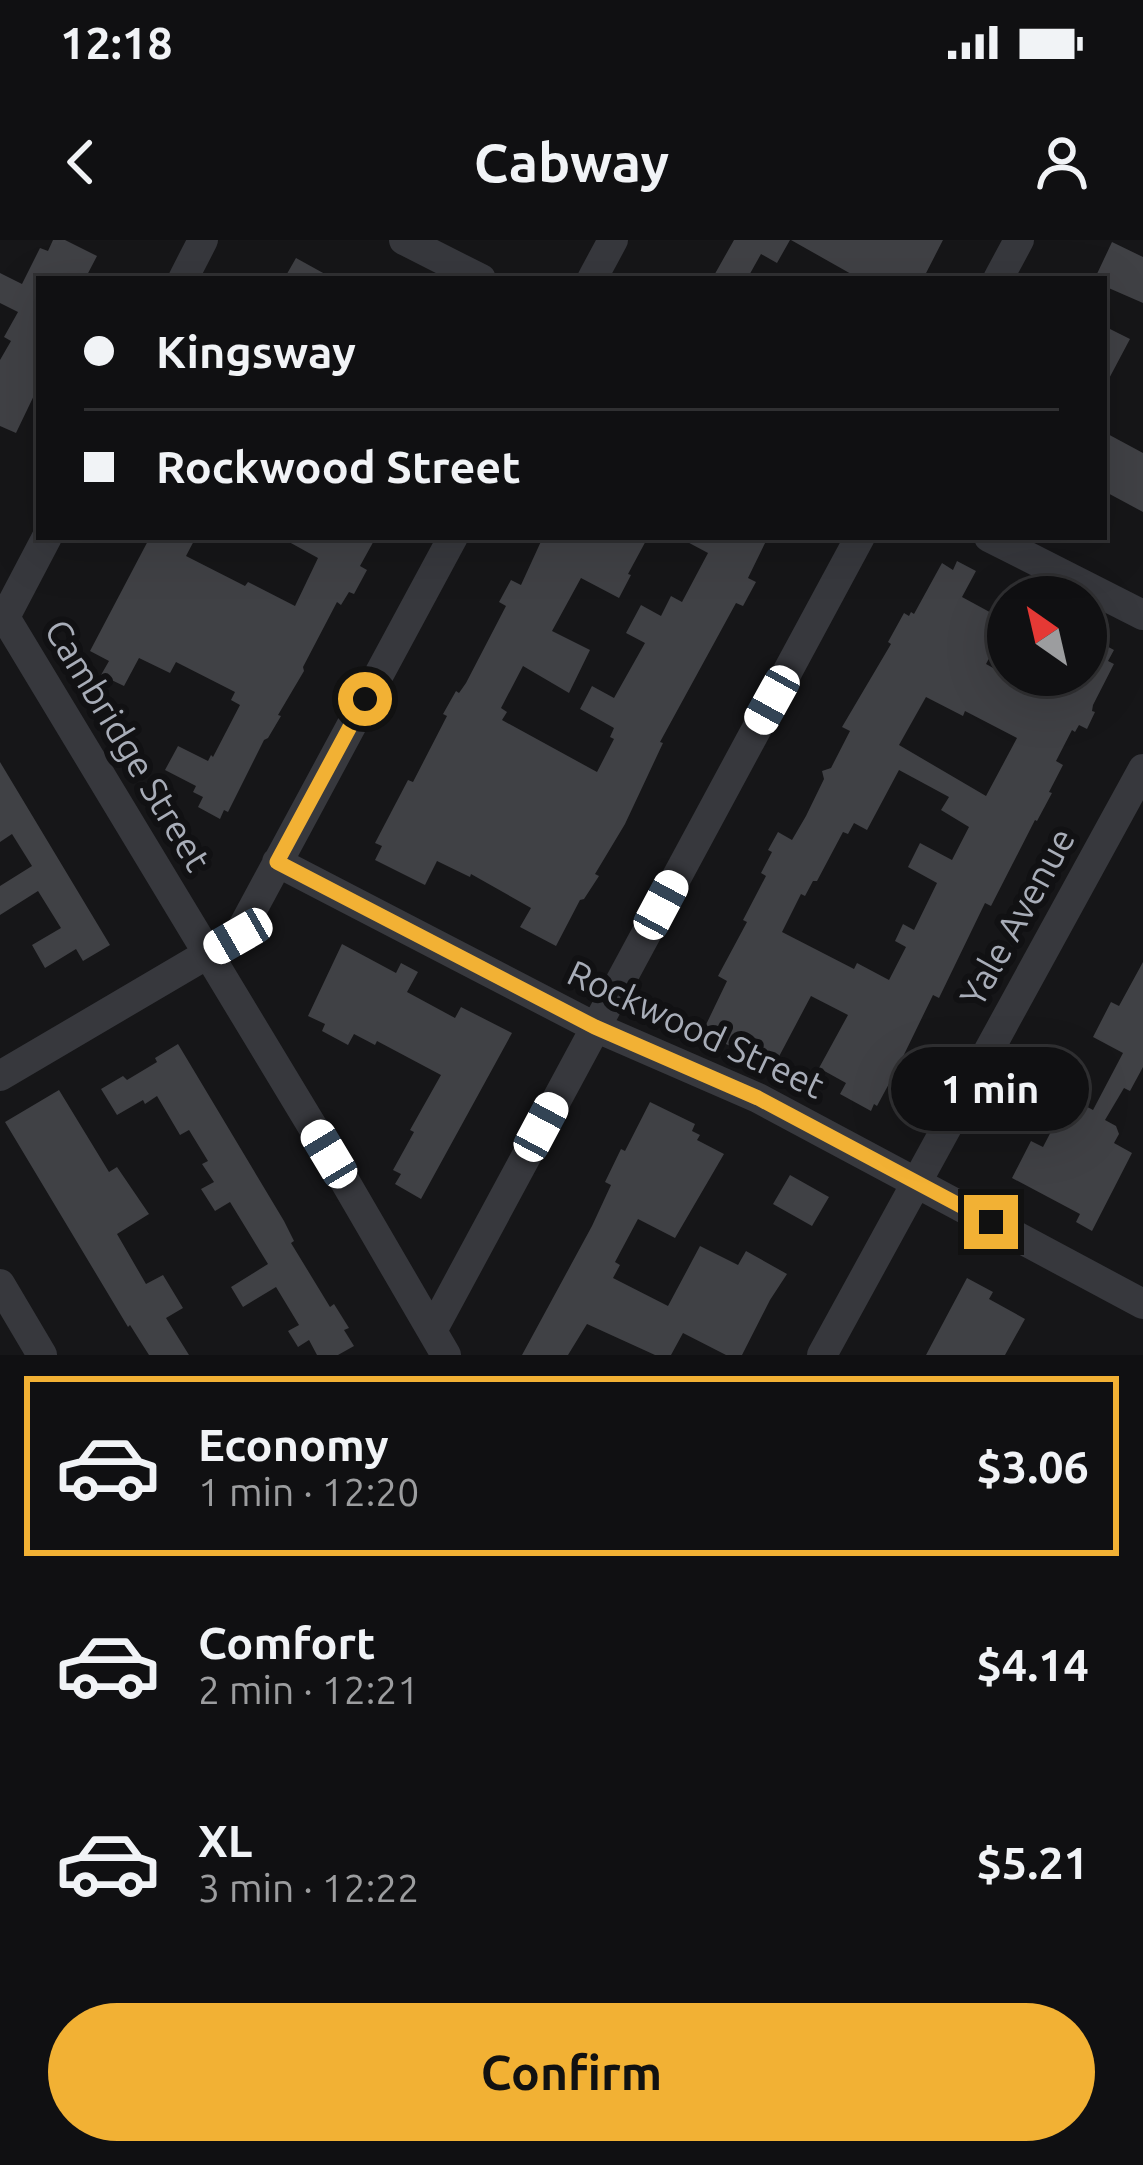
<!DOCTYPE html>
<meta charset="utf-8">
<style>
body{margin:0;font-family:Ubuntu,sans-serif;background:#1e1e20;color:#f1f3f6;height:100vh;display:flex;flex-direction:column;font-size:45px;white-space:nowrap}
*{box-sizing:border-box;margin:0}
p{font-size:39px;color:#9c9d9f}
.icon{flex:none;width:66px;height:66px;fill:none;stroke:currentColor;stroke-width:2;stroke-linecap:round;stroke-linejoin:round}
.map{position:relative;height:1115px;overflow:hidden}
.panel{display:flex;flex-direction:column;background:#101012;flex:1}
.panel>*{flex:none}
.hud{position:absolute;left:36px;top:36px;width:1071px;height:264px;border-radius:0px;box-shadow:0 12px 48px #0002,0 0 0 3px #303032;display:grid;align-content:center;height:264px;padding:0 48px;background:#101012}
.needle{width:78px;rotate:326deg}
.buttons{position:absolute;left:987px;top:336px;display:grid;gap:24px}
.buttons a{display:grid;place-items:center;width:120px;height:120px;border-radius:50%;background:#101012;box-shadow:0 12px 48px #0002,0 0 0 3px #303032;font-size:60px}
.end{position:absolute;width:54px;height:54px;margin:-27px;border:15px solid #f2b134;background:#111;box-shadow:0 0 0 6px #111}
.from{border-radius:50%}
.bubble{position:absolute;height:84px;border-radius:42px;background:#101012;box-shadow:0 12px 48px #0002,0 0 0 3px #303032;font-size:39px;font-weight:700;line-height:84px;text-align:center}
.car{position:absolute;width:36px;height:72px;margin:-36px -18px;border-radius:15px;box-shadow:0 0 9px 3px #0007;background:linear-gradient(#fff 24%,#345 0 40%,#fff 0 76%,#345 0 86%,#fff 0)}
.hud b{display:flex;align-items:center;gap:42px;height:114px;font-size:45px}
.hud b+b{border-top:3px solid #303032}
.hud i{width:30px;height:30px;background:#f1f3f6}
ul{padding:21px 0 0;list-style:none}
li{display:flex;align-items:center;gap:36px;height:180px;margin:0 24px 18px;padding:0 24px;border:6px solid transparent;border-radius:0px}
li div{flex:1}
li b{display:block;font-size:45px}
li em{font-style:normal;font-weight:700}
li.on{border-color:#f2b134}
li>.icon{width:108px;height:108px;stroke-width:1.5}
.action{display:flex;gap:24px;margin-top:auto;padding:24px 48px}
.action a{flex:1;height:138px;border-radius:72px;background:#f2b134;color:#111;font-size:48px;font-weight:700;line-height:138px;text-align:center}
.status{display:flex;justify-content:space-between;align-items:center;height:84px;padding:0 60px;background:#101012;direction:ltr}
.status svg{height:33px;fill:currentColor}
header{display:flex;justify-content:space-between;align-items:center;height:156px;padding:0 48px;background:#101012;font-size:54px;font-weight:700}
.map>svg:first-child{display:block}
.building{fill:#404145;fill-rule:evenodd}
.lines{fill:none;stroke-linecap:round;stroke-linejoin:round}
.minor{stroke:#37383d;stroke-width:30}
.route{stroke:#f2b134;stroke-width:15}
.labels{text-anchor:middle;stroke-width:12;stroke-linejoin:round;paint-order:stroke}
.street-label{font-size:36px;fill:#a8adb8;stroke:#111113}
</style>
<div class="status"><b>12:18</b><svg viewBox="0 0 49 12"><path d="M0 12V9h3v3zM5 12V6h3v6zM10 12V3h3v9zM15 12V0h3v12zM26 1h20v11H26zM47 4h2v5h-2z"/></svg></div>
<header><svg class="icon" aria-label="back" viewBox="0 0 24 24"><path d="M15 5l-7 7 7 7"/></svg>Cabway<svg class="icon" aria-label="person" viewBox="0 0 24 24"><circle cx="12" cy="8" r="4"/><path d="M4 21q1-7 8-7t8 7"/></svg></header>
<div class="map">
<svg width="1143" height="1115" viewBox="0 0 1143 1115">
<rect width="100%" height="100%" fill="#161618"/>
<path class="building" d="M 53,0 L 65,0 L 97,16 L 85,39 L 39,39 L 39,145 L 16,193 L 0,186 L 0,120 L 11,101 L 4,97 L 18,72 L 0,63 L 0,33 L 22,44 L 40,8 L 48,11 Z
M 734,0 L 790,0 L 777,23 L 761,14 L 747,39 L 712,39 Z
M 791,0 L 943,0 L 923,39 L 860,39 Z
M 1112,2 L 1143,17 L 1143,63 L 1104,46 L 1104,39 L 1096,36 Z
M 296,18 L 334,39 L 284,39 Z
M 1104,86 L 1130,99 L 1104,148 Z
M 1104,192 L 1143,213 L 1143,272 L 1104,251 Z
M 150,297 L 196,297 L 186,316 L 245,346 L 248,342 L 295,366 L 318,318 L 280,297 L 376,297 L 360,326 L 367,330 L 354,354 L 349,352 L 341,365 L 337,362 L 303,427 L 304,431 L 278,475 L 281,476 L 268,498 L 264,500 L 228,572 L 224,570 L 220,579 L 198,567 L 203,557 L 193,552 L 196,546 L 165,530 L 178,506 L 208,521 L 211,515 L 213,517 L 240,465 L 231,460 L 235,452 L 176,422 L 170,433 L 139,418 L 124,446 L 101,435 L 109,421 L 90,411 Z
M 543,297 L 648,297 L 628,334 L 631,335 L 619,358 L 581,338 L 552,391 L 590,410 L 569,453 L 523,426 L 501,468 L 507,472 L 502,480 L 597,532 L 614,499 L 610,497 L 614,488 L 580,469 L 592,446 L 614,458 L 645,403 L 626,393 L 641,365 L 661,376 L 671,356 L 682,362 L 708,313 L 678,297 L 768,297 L 748,338 L 756,342 L 743,366 L 736,363 L 660,502 L 663,503 L 625,584 L 595,634 L 599,636 L 584,659 L 580,660 L 556,706 L 520,687 L 531,668 L 471,634 L 470,637 L 437,621 L 425,645 L 375,620 L 382,606 L 375,603 L 408,540 L 413,542 L 447,476 L 443,474 L 456,451 L 459,453 L 466,443 L 506,366 L 499,362 L 511,340 L 521,345 Z
M 957,321 L 976,331 L 962,357 L 1008,382 L 986,424 L 1006,435 L 1086,435 L 1086,395 L 1114,410 L 1108,421 L 1114,424 L 1093,465 L 1092,471 L 1095,472 L 1087,489 L 1079,485 L 1075,492 L 1072,490 L 1056,521 L 1063,525 L 1049,552 L 1052,553 L 1037,581 L 1035,580 L 991,666 L 985,663 L 939,758 L 933,755 L 898,827 L 877,866 L 874,864 L 871,871 L 840,854 L 846,843 L 819,828 L 848,775 L 811,756 L 774,826 L 702,793 L 727,741 L 718,736 L 747,682 L 743,680 L 766,636 L 761,633 L 772,612 L 768,610 L 778,592 L 792,600 L 806,576 L 824,539 L 822,531 L 831,528 L 850,491 L 842,487 L 891,404 L 888,402 L 904,373 L 909,376 L 911,372 L 914,374 L 942,323 L 953,330 ZM 926,457 L 963,476 L 965,471 L 1017,498 L 986,556 L 899,505 ZM 899,530 L 949,557 L 941,570 L 969,587 L 952,620 L 920,603 L 908,627 L 937,643 L 914,690 L 903,684 L 895,701 L 906,707 L 889,740 L 857,723 L 854,729 L 782,692 L 801,654 L 805,656 L 813,641 L 817,641 L 843,592 L 848,594 L 854,583 L 867,590 Z
M 0,522 L 110,705 L 83,721 L 76,709 L 45,728 L 32,705 L 61,688 L 38,651 L 0,675 L 0,646 L 32,626 L 12,594 L 0,602 Z
M 342,704 L 396,733 L 401,723 L 418,732 L 407,752 L 455,778 L 461,767 L 512,793 L 421,959 L 395,944 L 401,934 L 393,930 L 414,892 L 410,890 L 441,835 L 377,801 L 375,805 L 354,794 L 348,805 L 322,791 L 325,784 L 308,776 Z
M 1143,722 L 1143,827 L 1130,851 L 1124,848 L 1105,880 L 1116,886 L 1119,894 L 1114,903 L 1132,913 L 1092,991 L 1076,982 L 1080,974 L 1012,938 L 1031,901 L 1043,907 L 1069,857 L 1093,870 L 1123,813 L 1093,797 L 1111,762 L 1119,766 Z
M 178,804 L 284,981 L 294,1001 L 291,1003 L 330,1067 L 334,1064 L 349,1088 L 344,1090 L 354,1106 L 338,1115 L 317,1115 L 309,1100 L 298,1107 L 288,1091 L 299,1085 L 276,1047 L 243,1067 L 231,1047 L 268,1024 L 230,962 L 215,971 L 201,949 L 214,942 L 202,924 L 208,921 L 189,890 L 180,895 L 157,856 L 145,864 L 143,860 L 117,875 L 101,849 L 123,836 L 127,840 L 157,822 L 155,818 Z
M 59,850 L 109,932 L 117,927 L 149,974 L 117,994 L 146,1044 L 163,1035 L 183,1068 L 166,1078 L 189,1115 L 149,1115 L 130,1085 L 128,1087 L 5,882 Z
M 650,862 L 695,884 L 692,891 L 700,895 L 697,900 L 724,914 L 675,998 L 638,979 L 615,1022 L 620,1025 L 613,1038 L 668,1066 L 700,1006 L 738,1025 L 746,1011 L 787,1034 L 770,1060 L 742,1115 L 726,1115 L 683,1093 L 671,1115 L 655,1115 L 587,1084 L 568,1115 L 522,1115 L 592,986 L 611,945 L 605,942 L 621,909 L 625,911 Z
M 790,935 L 829,957 L 812,986 L 773,964 Z
M 967,1038 L 993,1052 L 989,1059 L 1025,1079 L 1005,1115 L 926,1115 Z"/>
<g class="lines">
<path class="minor" d="M 404,0 L 481,39
M 183,39 L 203,0
M 592,39 L 613,0
M 998,39 L 1019,0
M 989,297 L 1143,375
M 0,369 L 329,914 L 446,1115
M 5,377 L 47,297
M 277,622 L 595,787 L 758,858 L 1143,1064
M 0,836 L 238,696 L 453,297
M 0,1044 L 42,1115
M 432,1091 L 860,297
M 822,1115 L 1143,529"/>
</g>
<g class="lines">
<path class="route" d="M 365,459 L 277,622 L 595,787 L 758,858 L 991,982"/>
</g>
<g class="labels">
<g class="street-label">
<text transform="translate(128 505) rotate(59)" y="13">Cambridge Street</text>
<text transform="translate(1017 677) rotate(-61)" y="13">Yale Avenue</text>
<text transform="translate(696 789) rotate(25)" y="13">Rockwood Street</text>
</g>
</g>
</svg>
<div class="buttons">
<a><svg class="needle" viewBox="-14 -14 28 28"><path d="M0-13l5 13h-10z" fill="#e53935"/><path d="M0 13l5-13h-10z" fill="#9c9d9f"/></svg></a>
</div>
<i class="end from" style="left:365px;top:459px"></i>
<i class="end" style="left:991px;top:982px"></i>
<div class="bubble" style="left:891px;top:807px;width:198px">1 min</div>
<i class="car" style="left:772px;top:460px;rotate:209deg"></i>
<i class="car" style="left:661px;top:665px;rotate:28deg"></i>
<i class="car" style="left:238px;top:696px;rotate:240deg"></i>
<i class="car" style="left:541px;top:887px;rotate:28deg"></i>
<i class="car" style="left:329px;top:914px;rotate:329deg"></i>
<div class="hud">
<b><i class="from"></i>Kingsway</b>
<b><i></i>Rockwood Street</b>
</div>
</div>
<section class="panel">
<ul>
<li class="on"><svg class="icon" aria-label="car" viewBox="0 0 24 24"><path d="M5 17H2v-5l4-1 3-4h7l3 4 3 1v5h-3M9 17h6M6 11h13"/><circle cx="7" cy="17" r="2"/><circle cx="17" cy="17" r="2"/></svg><div><b>Economy</b><p>1 min · 12:20</p></div><em>$3.06</em></li>
<li><svg class="icon" aria-label="car" viewBox="0 0 24 24"><path d="M5 17H2v-5l4-1 3-4h7l3 4 3 1v5h-3M9 17h6M6 11h13"/><circle cx="7" cy="17" r="2"/><circle cx="17" cy="17" r="2"/></svg><div><b>Comfort</b><p>2 min · 12:21</p></div><em>$4.14</em></li>
<li><svg class="icon" aria-label="car" viewBox="0 0 24 24"><path d="M5 17H2v-5l4-1 3-4h7l3 4 3 1v5h-3M9 17h6M6 11h13"/><circle cx="7" cy="17" r="2"/><circle cx="17" cy="17" r="2"/></svg><div><b>XL</b><p>3 min · 12:22</p></div><em>$5.21</em></li>
</ul>
<div class="action"><a>Confirm</a></div>
</section>
